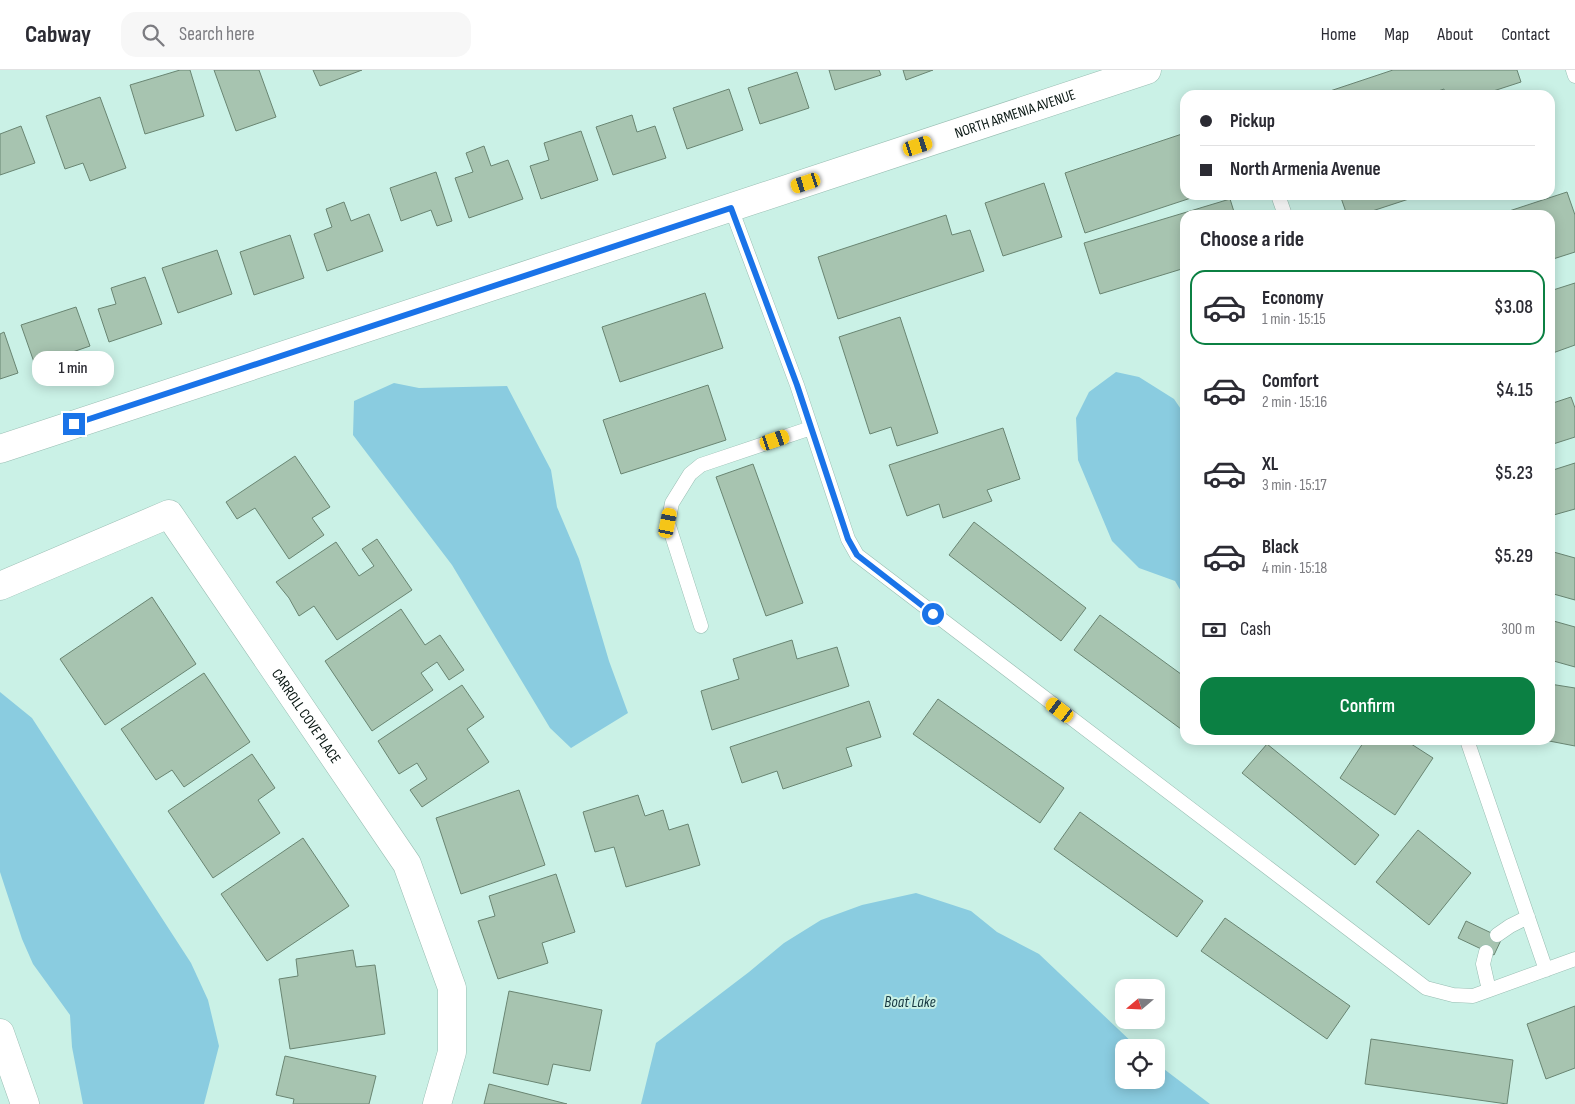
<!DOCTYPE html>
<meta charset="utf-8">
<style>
body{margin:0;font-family:"Sofia Sans Condensed",sans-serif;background:#f7f7f7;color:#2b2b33;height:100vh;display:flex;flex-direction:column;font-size:19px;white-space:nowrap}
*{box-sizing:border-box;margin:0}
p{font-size:16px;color:#7c7c81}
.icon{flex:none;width:28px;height:28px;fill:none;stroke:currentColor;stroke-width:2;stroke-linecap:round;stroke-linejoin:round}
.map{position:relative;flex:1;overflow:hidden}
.drawer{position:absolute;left:1180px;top:140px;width:375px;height:535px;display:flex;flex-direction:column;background:#fff;border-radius:15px;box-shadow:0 2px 12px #0003}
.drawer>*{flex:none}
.hud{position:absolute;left:1180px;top:20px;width:375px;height:110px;border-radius:15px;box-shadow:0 2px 12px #0003;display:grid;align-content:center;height:110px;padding:0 20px;background:#fff}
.needle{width:32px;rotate:251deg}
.fabs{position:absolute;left:1115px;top:909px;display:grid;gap:10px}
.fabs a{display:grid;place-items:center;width:50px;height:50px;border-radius:10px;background:#fff;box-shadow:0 2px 12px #0003;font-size:25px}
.end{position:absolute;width:22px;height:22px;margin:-11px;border:6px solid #1a73e8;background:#fff;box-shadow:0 0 0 2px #fff}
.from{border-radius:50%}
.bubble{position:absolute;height:35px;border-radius:15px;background:#fff;box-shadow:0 2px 12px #0003;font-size:16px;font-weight:600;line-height:35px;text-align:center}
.car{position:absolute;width:15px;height:30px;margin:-15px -8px;border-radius:6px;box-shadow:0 0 4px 1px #0007;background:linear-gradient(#f5c518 24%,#345 0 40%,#f5c518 0 76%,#345 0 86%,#f5c518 0)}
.hud b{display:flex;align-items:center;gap:18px;height:48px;font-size:19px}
.hud b+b{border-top:1px solid #e1e1e2}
.hud i{width:12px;height:12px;background:#2b2b33}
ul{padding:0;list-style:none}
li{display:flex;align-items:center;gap:15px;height:75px;margin:0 10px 8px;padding:0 10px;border:2px solid transparent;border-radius:15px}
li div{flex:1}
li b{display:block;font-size:19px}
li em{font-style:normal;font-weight:600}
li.active{border-color:#0b8043}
li>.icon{width:45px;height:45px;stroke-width:1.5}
h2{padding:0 20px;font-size:22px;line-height:60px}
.pay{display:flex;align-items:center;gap:12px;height:55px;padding:0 20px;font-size:19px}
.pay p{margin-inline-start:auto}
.cta{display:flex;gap:10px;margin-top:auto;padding:10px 20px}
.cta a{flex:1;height:58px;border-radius:15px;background:#0b8043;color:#fff;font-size:20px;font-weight:600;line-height:58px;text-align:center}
header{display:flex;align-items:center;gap:30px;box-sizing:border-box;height:70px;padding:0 25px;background:#fff;border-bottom:1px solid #e1e1e2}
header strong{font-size:24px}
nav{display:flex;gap:28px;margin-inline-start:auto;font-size:18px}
.search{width:350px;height:45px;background:#f7f7f7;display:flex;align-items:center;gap:12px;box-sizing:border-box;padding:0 18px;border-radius:15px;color:#7c7c81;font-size:19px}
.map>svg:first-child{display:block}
.water{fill:#8acce0}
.building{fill:#a7c4b0;stroke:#698572}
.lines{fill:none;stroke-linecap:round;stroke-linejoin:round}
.lane-casing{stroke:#98bdb2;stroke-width:15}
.street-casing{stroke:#98bdb2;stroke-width:29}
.secondary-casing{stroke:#98bdb2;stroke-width:29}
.lane{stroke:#fff;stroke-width:14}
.street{stroke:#fff;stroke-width:28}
.secondary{stroke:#fff;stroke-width:28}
.route{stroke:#1a73e8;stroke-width:6}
.labels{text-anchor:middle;stroke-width:4;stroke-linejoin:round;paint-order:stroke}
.street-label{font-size:15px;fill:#071511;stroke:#caf1e6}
.water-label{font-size:16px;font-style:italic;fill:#183942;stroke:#caf1e6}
</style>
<header>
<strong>Cabway</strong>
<div class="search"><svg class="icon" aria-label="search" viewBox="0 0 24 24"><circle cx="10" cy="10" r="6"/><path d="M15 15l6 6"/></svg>Search here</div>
<nav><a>Home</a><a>Map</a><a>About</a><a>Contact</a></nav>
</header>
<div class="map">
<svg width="1575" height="1034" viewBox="0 0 1575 1034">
<rect width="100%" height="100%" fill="#caf1e6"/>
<path class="water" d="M 1116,302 L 1139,307 L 1174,329 L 1185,345 L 1185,528 L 1175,511 L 1139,498 L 1112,471 L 1078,390 L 1076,348 L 1089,322 Z
M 394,313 L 419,318 L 507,316 L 551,400 L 557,437 L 579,489 L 609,591 L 628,643 L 571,678 L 550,658 L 452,495 L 353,365 L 354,331 Z
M 0,622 L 32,648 L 191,893 L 208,930 L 219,976 L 204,1034 L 83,1034 L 72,977 L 70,945 L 33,894 L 22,869 L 0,802 Z
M 916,823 L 971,841 L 997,862 L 1039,884 L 1137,977 L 1124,978 L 1124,1010 L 1156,1010 L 1156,993 L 1210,1034 L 641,1034 L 656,973 L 749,902 L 784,873 L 821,850 L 862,835 Z"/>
<path class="building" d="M 180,0 L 190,0 L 204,46 L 145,64 L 130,15 Z
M 214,0 L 259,0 L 276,47 L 236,61 Z
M 313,0 L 362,0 L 320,16 Z
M 829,0 L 879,0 L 881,5 L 835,20 Z
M 903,0 L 933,0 L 906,10 Z
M 1393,0 L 1517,0 L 1521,12 L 1481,25 L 1445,25 L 1444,19 L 1426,25 L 1325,25 L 1324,23 Z
M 797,2 L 809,38 L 760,54 L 748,18 Z
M 729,19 L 743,60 L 687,79 L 673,38 Z
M 100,27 L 126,98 L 90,111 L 83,93 L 65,99 L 46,46 Z
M 632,45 L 637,62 L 655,56 L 666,88 L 613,105 L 596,57 Z
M 21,56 L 35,93 L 0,105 L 0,64 Z
M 581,61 L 598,110 L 541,129 L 530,96 L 549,90 L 544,73 Z
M 1185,63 L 1185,125 L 1200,125 L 1085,163 L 1065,103 Z
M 484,76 L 491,96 L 508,90 L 523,129 L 469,148 L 455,108 L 473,102 L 466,83 Z
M 436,102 L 452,151 L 437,156 L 431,140 L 401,151 L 390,118 Z
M 1044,113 L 1062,167 L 1003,186 L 985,133 Z
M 1567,122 L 1575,145 L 1575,182 L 1550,190 L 1550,145 L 1497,145 Z
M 1340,125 L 1421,125 L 1360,145 L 1347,145 Z
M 1230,129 L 1235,145 L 1185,145 L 1185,198 L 1100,224 L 1084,173 Z
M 344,132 L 351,151 L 369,144 L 383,181 L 327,201 L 314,164 L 332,157 L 326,139 Z
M 946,145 L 952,165 L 970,160 L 984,201 L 838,249 L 818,187 Z
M 290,165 L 304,208 L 254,225 L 240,182 Z
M 217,180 L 232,224 L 178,243 L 162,198 Z
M 145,207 L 162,254 L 109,272 L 98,239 L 116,234 L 111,218 Z
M 1575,213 L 1575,275 L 1550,284 L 1550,221 Z
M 705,223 L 723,278 L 620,312 L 602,257 Z
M 76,237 L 90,276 L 35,295 L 21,255 Z
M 900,247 L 938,363 L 897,376 L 891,357 L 870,364 L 839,267 Z
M 4,262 L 18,303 L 0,309 L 0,264 Z
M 708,315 L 726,370 L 621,404 L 603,350 Z
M 1571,327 L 1575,338 L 1575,367 L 1550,375 L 1550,334 Z
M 1003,358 L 1020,409 L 987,420 L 992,431 L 943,448 L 939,434 L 907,446 L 889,395 Z
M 295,386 L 330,437 L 312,448 L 324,465 L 289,489 L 255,438 L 237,449 L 226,432 Z
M 1575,393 L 1575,439 L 1550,446 L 1550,401 Z
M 753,394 L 803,533 L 766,546 L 716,407 Z
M 974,452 L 1086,538 L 1061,571 L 949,485 Z
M 377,469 L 412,520 L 337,570 L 314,536 L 299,546 L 289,528 L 276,512 L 336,472 L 359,506 L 374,496 L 362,479 Z
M 1550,481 L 1575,488 L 1575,530 L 1550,523 Z
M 152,527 L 196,594 L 105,655 L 60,589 Z
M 401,539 L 425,575 L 440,565 L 464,600 L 449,610 L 437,592 L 421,603 L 433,620 L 372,661 L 325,591 Z
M 1100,545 L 1185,607 L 1185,662 L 1074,580 Z
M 1550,550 L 1575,557 L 1575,597 L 1550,590 Z
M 792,570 L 797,589 L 837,577 L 849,616 L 712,660 L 701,621 L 739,609 L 733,589 Z
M 204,603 L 250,672 L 184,717 L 172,700 L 156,710 L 121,659 Z
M 1550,614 L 1575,618 L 1575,676 L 1544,670 L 1550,670 Z
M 462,615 L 484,647 L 467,659 L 489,692 L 422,737 L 410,720 L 427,709 L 417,693 L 399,704 L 378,671 Z
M 938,629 L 1064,718 L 1040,753 L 913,664 Z
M 869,631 L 881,667 L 846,678 L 852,696 L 783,719 L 777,701 L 742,713 L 730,677 Z
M 1365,670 L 1405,670 L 1433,688 L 1395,745 L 1340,708 Z
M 1267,674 L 1379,765 L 1355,795 L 1242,703 Z
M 252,684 L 275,718 L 258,730 L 280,763 L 213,808 L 168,741 Z
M 519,720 L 545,795 L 461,824 L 436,748 Z
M 638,725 L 645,746 L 663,740 L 669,760 L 688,754 L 700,795 L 626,817 L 614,777 L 595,782 L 583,742 Z
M 1080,742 L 1203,831 L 1177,867 L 1054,779 Z
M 1418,760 L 1471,803 L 1429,855 L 1376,812 Z
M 303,768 L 349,836 L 267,891 L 221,824 Z
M 556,804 L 575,862 L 542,873 L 548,893 L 498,909 L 478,851 L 495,846 L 489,826 Z
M 1225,848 L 1350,936 L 1327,969 L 1201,881 Z
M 1466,851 L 1502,868 L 1494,885 L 1458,868 Z
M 353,880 L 356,897 L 375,895 L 385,964 L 290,979 L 279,909 L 298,906 L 296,889 Z
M 509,921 L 602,940 L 590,1001 L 553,994 L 548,1015 L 493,1003 Z
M 1575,936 L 1575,998 L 1546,1009 L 1527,954 Z
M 1371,969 L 1513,990 L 1507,1034 L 1365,1014 Z
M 285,986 L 376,1006 L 369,1034 L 293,1034 L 294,1029 L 276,1025 Z
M 489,1014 L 567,1034 L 484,1034 Z"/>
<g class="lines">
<defs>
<path id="lane" d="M 1573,0 L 1575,6
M 1278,125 L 1285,145
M 731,138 L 797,315 L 848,469 L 857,485 L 1426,918 L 1453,925 L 1473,926 L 1575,889
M 701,556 L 668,453 L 672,433 L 690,404 L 701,395 L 811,358
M 1467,670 L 1546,900
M 1497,865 L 1510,856 L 1528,847
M 1486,882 L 1483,894 L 1489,920"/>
<g id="street">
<path id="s1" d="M 0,516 L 169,444 L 407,794 L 452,918 L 452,982 L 437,1034"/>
<path d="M 0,963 L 25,1034"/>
</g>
<g id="secondary">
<path id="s2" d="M 0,379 L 1147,0"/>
</g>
</defs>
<use href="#lane" class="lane-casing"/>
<use href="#street" class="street-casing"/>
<use href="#secondary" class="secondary-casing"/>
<use href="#lane" class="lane"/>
<use href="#street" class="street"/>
<use href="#secondary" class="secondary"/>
</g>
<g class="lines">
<path class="route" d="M 74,354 L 731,138 L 797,315 L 848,469 L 857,485 L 933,544"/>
</g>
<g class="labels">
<g class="street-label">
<text dy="5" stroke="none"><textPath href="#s2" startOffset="1069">NORTH ARMENIA AVENUE</textPath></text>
<text dy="5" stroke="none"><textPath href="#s1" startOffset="428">CARROLL COVE PLACE</textPath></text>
</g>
<g class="water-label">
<text x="910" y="937">Boat Lake</text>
</g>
</g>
</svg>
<div class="fabs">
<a><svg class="needle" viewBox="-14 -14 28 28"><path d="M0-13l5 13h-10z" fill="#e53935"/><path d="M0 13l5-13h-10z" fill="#7c7c81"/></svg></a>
<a><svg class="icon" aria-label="locate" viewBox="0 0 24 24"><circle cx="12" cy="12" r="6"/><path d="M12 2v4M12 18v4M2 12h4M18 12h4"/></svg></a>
</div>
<i class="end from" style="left:933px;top:544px"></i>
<i class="end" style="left:74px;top:354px"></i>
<div class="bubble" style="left:32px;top:281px;width:82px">1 min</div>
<i class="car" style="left:918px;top:76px;rotate:72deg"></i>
<i class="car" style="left:806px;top:113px;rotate:252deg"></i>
<i class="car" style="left:775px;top:370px;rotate:71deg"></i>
<i class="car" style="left:668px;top:453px;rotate:11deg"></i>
<i class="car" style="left:1060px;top:640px;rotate:307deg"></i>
<div class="hud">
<b><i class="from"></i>Pickup</b>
<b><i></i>North Armenia Avenue</b>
</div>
<section class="drawer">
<h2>Choose a ride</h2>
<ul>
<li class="active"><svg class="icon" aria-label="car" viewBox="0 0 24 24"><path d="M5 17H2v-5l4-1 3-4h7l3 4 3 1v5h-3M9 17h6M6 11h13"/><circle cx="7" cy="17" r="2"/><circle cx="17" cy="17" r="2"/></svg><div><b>Economy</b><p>1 min · 15:15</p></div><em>$3.08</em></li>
<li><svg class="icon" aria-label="car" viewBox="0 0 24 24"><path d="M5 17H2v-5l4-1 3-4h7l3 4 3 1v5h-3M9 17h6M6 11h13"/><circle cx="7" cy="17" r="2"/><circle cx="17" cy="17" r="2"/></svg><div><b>Comfort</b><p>2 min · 15:16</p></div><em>$4.15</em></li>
<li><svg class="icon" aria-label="car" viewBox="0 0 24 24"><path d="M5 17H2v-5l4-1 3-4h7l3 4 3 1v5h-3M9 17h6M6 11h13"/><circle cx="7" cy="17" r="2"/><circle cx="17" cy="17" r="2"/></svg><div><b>XL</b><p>3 min · 15:17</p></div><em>$5.23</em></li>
<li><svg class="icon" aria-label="car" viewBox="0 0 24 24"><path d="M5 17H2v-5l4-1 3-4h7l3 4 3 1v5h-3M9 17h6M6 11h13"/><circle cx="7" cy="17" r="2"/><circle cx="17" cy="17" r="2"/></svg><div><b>Black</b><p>4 min · 15:18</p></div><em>$5.29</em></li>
</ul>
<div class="pay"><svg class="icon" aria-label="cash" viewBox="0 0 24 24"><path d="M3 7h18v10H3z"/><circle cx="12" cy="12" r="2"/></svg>Cash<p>300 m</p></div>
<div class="cta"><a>Confirm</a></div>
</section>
</div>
